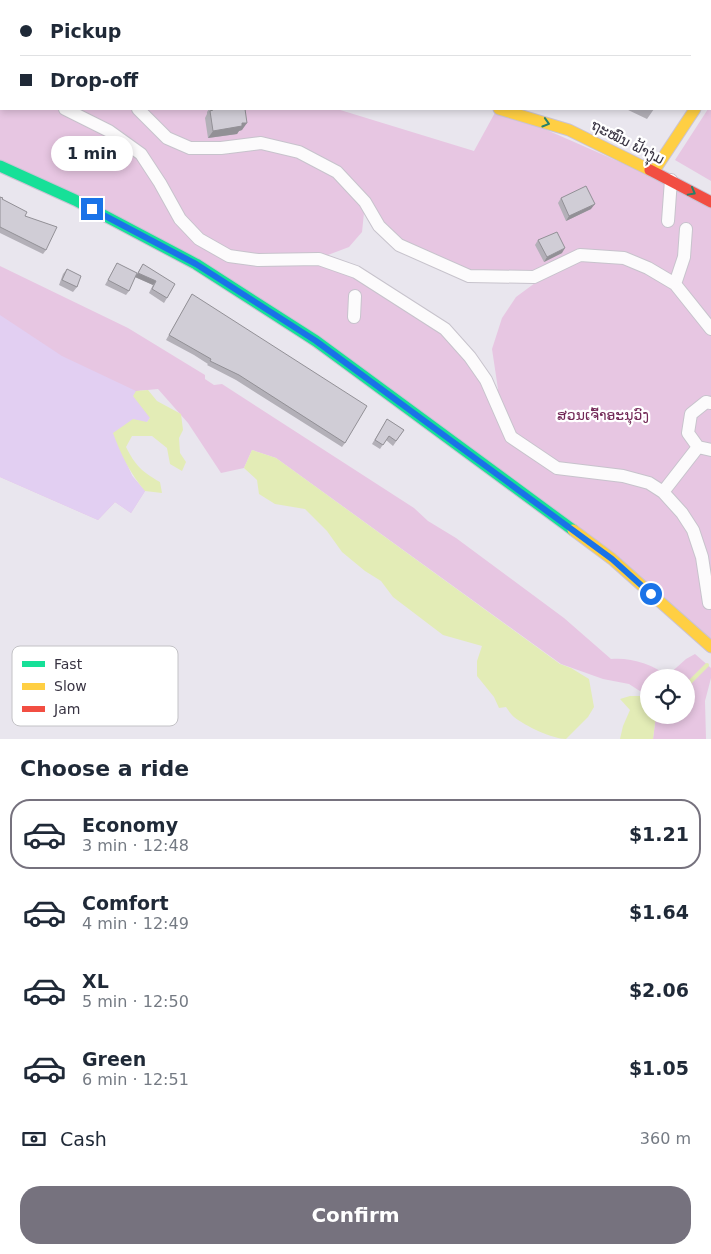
<!DOCTYPE html>
<meta charset="utf-8">
<style>
body{margin:0;font-family:"DejaVu Sans","Noto Sans Lao",sans-serif;background:#f6f6f7;color:#1f2937;height:100vh;display:flex;flex-direction:column;font-size:19px;white-space:nowrap}
*{box-sizing:border-box;margin:0}
p{font-size:16px;color:#747a83}
.icon{flex:none;width:28px;height:28px;fill:none;stroke:currentColor;stroke-width:2;stroke-linecap:round;stroke-linejoin:round}
.map{position:relative;height:739px;overflow:hidden}
.side{display:flex;flex-direction:column;background:#fff;flex:1}
.side>*{flex:none}
.hud{position:absolute;left:0px;top:0px;width:711px;height:110px;box-shadow:0 2px 8px #0003;display:grid;align-content:center;height:110px;padding:0 20px;background:#fff}
.tools{position:absolute;left:640px;top:669px;display:grid;gap:10px}
.tools a{display:grid;place-items:center;width:55px;height:55px;border-radius:50%;background:#fff;box-shadow:0 2px 8px #0003;font-size:25px}
.end{position:absolute;width:22px;height:22px;margin:-11px;border:6px solid #1a73e8;background:#fff;box-shadow:0 0 0 2px #fff}
.from{border-radius:50%}
.bubble{position:absolute;height:35px;border-radius:18px;background:#fff;box-shadow:0 2px 8px #0003;font-size:16px;font-weight:800;line-height:35px;text-align:center}
.hud b{display:flex;align-items:center;gap:18px;height:48px;font-size:19px}
.hud b+b{border-top:1px solid #e0e1e3}
.hud i{width:12px;height:12px;background:#1f2937}
ul{padding:0;list-style:none}
li{display:flex;align-items:center;gap:15px;height:70px;margin:0 10px 8px;padding:0 10px;border:2px solid transparent;border-radius:20px}
li div{flex:1}
li b{display:block;font-size:19px}
li em{font-style:normal;font-weight:800}
li.selected{border-color:#76727e}
li>.icon{width:45px;height:45px;stroke-width:1.5}
h2{padding:0 20px;font-size:22px;line-height:60px}
.pay{display:flex;align-items:center;gap:12px;height:55px;padding:0 20px;font-size:19px}
.pay p{margin-inline-start:auto}
.primary-button{display:flex;gap:10px;margin-top:auto;padding:10px 20px}
.primary-button a{flex:1;height:58px;border-radius:20px;background:#76727e;color:#fff;font-size:20px;font-weight:800;line-height:58px;text-align:center}
.map>svg:first-child{display:block}
.green{fill:#e7c6e2;fill-rule:evenodd}
.sand{fill:#e2cff2}
.water{fill:#e3ecb6}
.lines{fill:none;stroke-linecap:round;stroke-linejoin:round}
.stream{stroke:#e3ecb6;stroke-width:4}
.street-casing{stroke:#c7c3cc;stroke-width:14}
.fast-casing{stroke:#cac3d3;stroke-width:13}
.slow-casing{stroke:#cac3d3;stroke-width:13}
.jam-casing{stroke:#cac3d3;stroke-width:13}
.street{stroke:#fcfbfc;stroke-width:12}
.fast{stroke:#16e098;stroke-width:11}
.slow{stroke:#ffcf43;stroke-width:11}
.jam{stroke:#f24e42;stroke-width:11}
.wall{fill:#b3b0b8}
.shaded-wall{fill:#929096}
.building{fill:#d0cdd6;stroke:#929096}
.oneway{stroke:#298169}
.route{stroke:#1a73e8;stroke-width:6}
.labels{text-anchor:middle;stroke-width:4.5;stroke-linejoin:round;paint-order:stroke}
.street-label{font-size:14px;fill:#383342;stroke:#fff}
.park-label{font-size:14px;fill:#722856;stroke:#fff}
.key{fill:#fff;stroke:#c3c2c6;stroke-width:1}
.key-label{font-size:14px;fill:#383342}
</style>
<div class="map">
<svg width="711" height="739" viewBox="0 0 711 739">
<rect width="100%" height="100%" fill="#e9e6ee"/>
<path class="green" d="M 0,0 L 138,1 L 1,1 L 1,109 L 337,109 L 474,151 L 497,109 L 499,109 L 711,202 L 711,647 L 612,559 L 196,264 L 0,166 ZM 365,203 L 399,245 L 469,276 L 533,277 L 535,283 L 516,297 L 502,318 L 492,349 L 498,389 L 491,392 L 445,329 L 356,272 L 320,258 L 349,247 L 362,232 Z
M 711,104 L 711,181 L 675,160 L 708,109 L 710,109 Z
M 0,266 L 128,328 L 205,375 L 205,379 L 214,385 L 222,384 L 414,508 L 428,521 L 456,538 L 564,618 L 611,659 C 629,657 654,664 667,676 L 686,659 L 695,654 L 711,668 L 711,678 L 705,701 L 706,739 L 653,739 L 656,715 L 686,715 L 686,678 L 649,678 L 649,697 L 629,684 L 603,679 L 561,664 L 276,458 L 252,450 L 244,468 L 221,473 L 188,423 L 158,389 L 137,391 L 150,418 L 113,433 L 132,476 L 145,491 L 131,513 L 115,502 L 98,520 L 0,477 Z"/>
<path class="sand" d="M 0,315 L 62,356 L 136,391 L 134,396 L 150,418 L 147,422 L 113,433 L 132,476 L 145,491 L 131,513 L 115,502 L 98,520 L 0,477 Z"/>
<path class="water" d="M 148,390 L 157,401 L 181,414 L 183,430 L 179,438 L 180,453 L 186,462 L 182,471 L 170,464 L 167,448 L 152,436 L 132,436 L 126,447 C 135,465 142,472 160,482 L 162,493 L 145,491 C 130,473 121,455 113,433 L 133,419 L 147,422 L 150,418 L 133,396 L 136,391 Z
M 252,450 L 276,458 L 560,664 L 571,668 L 589,679 L 594,707 L 588,717 L 566,739 C 553,739 525,726 514,717 C 511,715 509,711 506,707 L 499,708 L 494,697 L 477,676 L 477,661 L 482,646 L 443,635 L 393,597 L 381,581 L 365,571 L 342,552 L 327,531 L 305,509 L 275,504 L 259,494 L 257,480 L 244,468 Z
M 630,696 L 649,696 L 649,715 L 656,715 L 653,739 L 620,739 L 623,726 L 630,710 L 620,699 Z"/>
<g class="lines">
<path class="stream" d="M 686,686 L 707,665"/>
<defs>
<path id="street" d="M 328,1 L 329,0
M 710,86 L 711,85
M 0,87 L 1,87
M 65,109 L 109,131 L 141,154 L 160,183 L 180,219 L 199,239 L 229,256 L 258,260 L 319,259 L 356,272 L 445,329 L 470,357 L 486,380 L 511,437 L 557,468 L 623,476 L 649,483 L 663,492 L 682,513 L 693,530 L 702,557 L 709,603
M 138,109 L 167,138 L 190,148 L 221,148 L 261,143 L 299,152 L 337,172 L 365,202 L 379,226 L 399,245 L 469,276 L 534,277 L 580,255 L 624,258 L 648,268 L 675,284 L 711,329
M 668,221 L 671,180
M 675,284 L 684,257 L 686,229
M 354,317 L 355,296
M 711,403 L 706,402 L 691,414 L 688,433 L 698,447 L 711,450
M 663,492 L 698,447"/>
<path id="fast" d="M 133,0 L 138,1
M 0,166 L 75,200 L 196,264 L 316,341 L 573,530"/>
<path id="slow" d="M 499,109 L 569,130 L 650,170
M 654,171 L 695,109
M 573,530 L 612,559 L 711,647"/>
<path id="jam" d="M 650,170 L 711,202"/>
</defs>
<use href="#street" class="street-casing"/>
<use href="#fast" class="fast-casing"/>
<use href="#slow" class="slow-casing"/>
<use href="#jam" class="jam-casing"/>
<use href="#street" class="street"/>
<use href="#fast" class="fast"/>
<use href="#slow" class="slow"/>
<use href="#jam" class="jam"/>
</g>
<path class="wall" d="M 272,0 L 299,0 L 298,1 L 274,1 Z
M 385,0 L 512,0 L 511,1 L 386,1 Z
M 209,109 L 245,109 L 242,130 L 239,131 L 237,134 L 208,138 L 205,118 L 207,114 L 207,112 Z
M 626,109 L 654,109 L 647,119 Z
M 0,197 L 2,199 L 25,216 L 46,250 L 43,254 L 0,233 Z
M 561,198 L 591,209 L 566,221 L 558,203 Z
M 538,240 L 562,253 L 544,262 L 535,245 Z
M 117,263 L 129,291 L 126,295 L 105,285 Z
M 143,264 L 167,298 L 164,303 L 149,293 L 153,285 L 135,277 Z
M 67,269 L 77,287 L 73,292 L 59,285 L 63,274 Z
M 192,294 L 345,443 L 342,447 L 236,380 L 207,365 L 208,364 L 194,355 L 166,340 Z
M 387,419 L 404,430 L 393,446 L 386,440 L 380,449 L 372,444 Z"/>
<path class="shaded-wall" d="M 242,123 L 247,123 L 242,130 L 239,131 L 237,134 L 208,138 L 213,131 Z
M 595,204 L 591,209 L 566,221 L 569,216 Z
M 565,248 L 562,253 L 544,262 L 547,257 Z
M 138,273 L 156,281 L 153,285 L 135,277 Z"/>
<path class="building" d="M 0,0 L 7,0 L 8,1 L 1,1 L 1,7 L 0,8 Z
M 65,0 L 69,0 L 74,1 L 64,1 Z
M 74,0 L 91,0 L 90,1 L 74,1 Z
M 397,0 L 512,0 L 511,1 L 398,1 Z
M 544,0 L 582,0 L 581,1 L 544,1 Z
M 213,109 L 245,109 L 247,123 L 242,123 L 242,126 L 213,131 L 210,111 L 213,110 Z
M 586,186 L 595,204 L 569,216 L 561,198 Z
M 0,197 L 3,198 L 2,199 L 27,212 L 25,216 L 57,227 L 46,250 L 0,227 Z
M 557,232 L 565,248 L 547,257 L 538,240 Z
M 117,263 L 137,273 L 129,291 L 108,280 Z
M 143,264 L 175,284 L 167,298 L 152,289 L 156,281 L 138,273 Z
M 67,269 L 81,276 L 77,287 L 62,280 Z
M 192,294 L 367,406 L 345,443 L 239,375 L 210,361 L 211,359 L 169,335 Z
M 387,419 L 404,430 L 396,441 L 389,436 L 383,445 L 375,440 Z"/>
<defs><path id="oneway-chevron" d="M-2-3.5L2.5 0L-2 3.5" fill="none" stroke-width="1.6" stroke-linecap="round" stroke-linejoin="round" transform="scale(1.25)"/></defs>
<g class="oneway">
<use href="#oneway-chevron" transform="translate(546 123) rotate(17)"/>
<use href="#oneway-chevron" transform="translate(692 192) rotate(29)"/>
</g>
<g class="lines">
<path class="route" d="M 92,209 L 196,264 L 316,341 L 612,559 L 651,594"/>
</g>
<g class="labels">
<g class="street-label">
<text transform="translate(628 142) rotate(27)" y="5">ຖະໝົນ ຟ້າງຸ່ມ</text>
</g>
<g class="park-label">
<text x="603" y="420">ສວນເຈົ້າອະນຸວົງ</text>
</g>
</g>
<rect x="12" y="646" width="166" height="80" rx="8" class="key"/>
<rect x="22" y="661" width="23" height="6" fill="#16e098"/>
<rect x="22" y="683" width="23" height="7" fill="#ffcf43"/>
<rect x="22" y="706" width="23" height="6" fill="#f24e42"/>
<g class="key-label">
<text x="54" y="669">Fast</text>
<text x="54" y="691">Slow</text>
<text x="54" y="714">Jam</text>
</g>
</svg>
<div class="tools">
<a><svg class="icon" aria-label="locate" viewBox="0 0 24 24"><circle cx="12" cy="12" r="6"/><path d="M12 2v4M12 18v4M2 12h4M18 12h4"/></svg></a>
</div>
<i class="end from" style="left:651px;top:594px"></i>
<i class="end" style="left:92px;top:209px"></i>
<div class="bubble" style="left:51px;top:136px;width:82px">1 min</div>
<div class="hud">
<b><i class="from"></i>Pickup</b>
<b><i></i>Drop-off</b>
</div>
</div>
<section class="side">
<h2>Choose a ride</h2>
<ul>
<li class="selected"><svg class="icon" aria-label="car" viewBox="0 0 24 24"><path d="M5 17H2v-5l4-1 3-4h7l3 4 3 1v5h-3M9 17h6M6 11h13"/><circle cx="7" cy="17" r="2"/><circle cx="17" cy="17" r="2"/></svg><div><b>Economy</b><p>3 min · 12:48</p></div><em>$1.21</em></li>
<li><svg class="icon" aria-label="car" viewBox="0 0 24 24"><path d="M5 17H2v-5l4-1 3-4h7l3 4 3 1v5h-3M9 17h6M6 11h13"/><circle cx="7" cy="17" r="2"/><circle cx="17" cy="17" r="2"/></svg><div><b>Comfort</b><p>4 min · 12:49</p></div><em>$1.64</em></li>
<li><svg class="icon" aria-label="car" viewBox="0 0 24 24"><path d="M5 17H2v-5l4-1 3-4h7l3 4 3 1v5h-3M9 17h6M6 11h13"/><circle cx="7" cy="17" r="2"/><circle cx="17" cy="17" r="2"/></svg><div><b>XL</b><p>5 min · 12:50</p></div><em>$2.06</em></li>
<li><svg class="icon" aria-label="car" viewBox="0 0 24 24"><path d="M5 17H2v-5l4-1 3-4h7l3 4 3 1v5h-3M9 17h6M6 11h13"/><circle cx="7" cy="17" r="2"/><circle cx="17" cy="17" r="2"/></svg><div><b>Green</b><p>6 min · 12:51</p></div><em>$1.05</em></li>
</ul>
<div class="pay"><svg class="icon" aria-label="cash" viewBox="0 0 24 24"><path d="M3 7h18v10H3z"/><circle cx="12" cy="12" r="2"/></svg>Cash<p>360 m</p></div>
<div class="primary-button"><a>Confirm</a></div>
</section>
